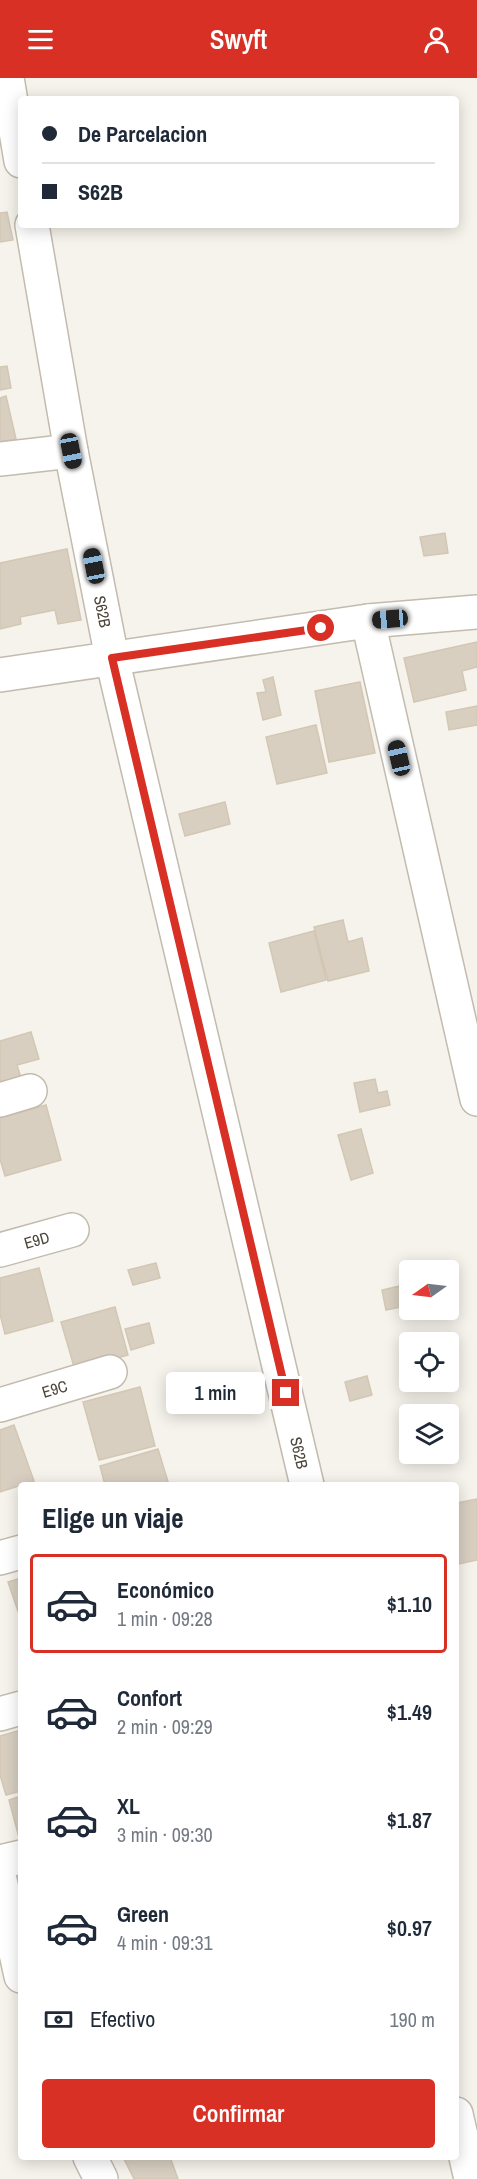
<!DOCTYPE html>
<html lang="es">
<meta charset="utf-8">
<style>
body{margin:0;font-family:"Archivo Narrow",sans-serif;background:#f6f6f7;color:#1f2937;height:100vh;display:flex;flex-direction:column;font-size:22px;white-space:nowrap}
*{box-sizing:border-box;margin:0}
p{font-size:20px;color:#747a83}
.icon{flex:none;width:33px;height:33px;fill:none;stroke:currentColor;stroke-width:2;stroke-linecap:round;stroke-linejoin:round}
.map{position:relative;flex:1;overflow:hidden}
.side{position:absolute;left:18px;top:1404px;width:441px;height:678px;display:flex;flex-direction:column;background:#fff;border-radius:6px;box-shadow:0 3px 15px #0003}
.side>*{flex:none}
.hud{position:absolute;left:18px;top:18px;width:441px;height:132px;border-radius:6px;box-shadow:0 3px 15px #0003;display:grid;align-content:center;height:132px;padding:0 24px;background:#fff}
.needle{width:39px;rotate:256deg}
.fabs{position:absolute;left:399px;top:1182px;display:grid;gap:12px}
.fabs a{display:grid;place-items:center;width:60px;height:60px;border-radius:6px;background:#fff;box-shadow:0 3px 15px #0003;font-size:30px}
.end{position:absolute;width:27px;height:27px;margin:-14px;border:8px solid #d93025;background:#fff;box-shadow:0 0 0 3px #fff}
.from{border-radius:50%}
.bubble{position:absolute;height:42px;border-radius:6px;background:#fff;box-shadow:0 3px 15px #0003;font-size:20px;font-weight:600;line-height:42px;text-align:center}
.car{position:absolute;width:18px;height:36px;margin:-18px -9px;border-radius:8px;box-shadow:0 0 4px 2px #0007;background:linear-gradient(#222 24%,#8ab4d8 0 40%,#222 0 76%,#8ab4d8 0 86%,#222 0)}
.hud b{display:flex;align-items:center;gap:21px;height:57px;font-size:22px}
.hud b+b{border-top:2px solid #e0e1e3}
.hud i{width:15px;height:15px;background:#1f2937}
ul{padding:0;list-style:none}
li{display:flex;align-items:center;gap:18px;height:99px;margin:0 12px 9px;padding:0 12px;border:3px solid transparent;border-radius:6px}
li div{flex:1}
li b{display:block;font-size:22px}
li em{font-style:normal;font-weight:600}
li.selected{border-color:#d93025}
li>.icon{width:54px;height:54px;stroke-width:1.5}
h2{padding:0 24px;font-size:27px;line-height:72px}
.pay{display:flex;align-items:center;gap:15px;height:66px;padding:0 24px;font-size:22px}
.pay p{margin-inline-start:auto}
.action{display:flex;gap:12px;margin-top:auto;padding:12px 24px}
.action a{flex:1;height:69px;border-radius:6px;background:#d93025;color:#fff;font-size:24px;font-weight:600;line-height:69px;text-align:center}
header{display:flex;justify-content:space-between;align-items:center;height:78px;padding:0 24px;background:#d93025;color:#fff;font-size:27px;font-weight:600}
.map>svg:first-child{display:block}
.building{fill:#d8cfc1;stroke:#d3c7b4;stroke-width:1.5}
.lines{fill:none;stroke-linecap:round;stroke-linejoin:round}
.minor-casing{stroke:#c2bbae;stroke-width:36}
.minor{stroke:#fff;stroke-width:33}
.route{stroke:#d93025;stroke-width:8}
.labels{text-anchor:middle;stroke-width:6;stroke-linejoin:round;paint-order:stroke}
.street-label{font-size:16px;fill:#4b4439;stroke:#fff}
</style>
<header><svg class="icon" aria-label="menu" viewBox="0 0 24 24"><path d="M4 6h16M4 12h16M4 18h16"/></svg>Swyft<svg class="icon" aria-label="person" viewBox="0 0 24 24"><circle cx="12" cy="8" r="4"/><path d="M4 21q1-7 8-7t8 7"/></svg></header>
<div class="map">
<svg width="477" height="2101" viewBox="0 0 477 2101">
<rect width="100%" height="100%" fill="#f6f3ec"/>
<path class="building" d="M 7,134 L 13,162 L 0,164 L 0,135 Z
M 7,288 L 11,310 L 0,312 L 0,289 Z
M 6,318 L 16,361 L 0,364 L 0,320 Z
M 445,455 L 448,475 L 424,478 L 420,459 Z
M 67,471 L 81,542 L 58,546 L 55,532 L 20,539 L 21,546 L 0,551 L 0,485 Z
M 477,564 L 477,589 L 462,593 L 466,612 L 414,624 L 404,580 Z
M 273,599 L 281,637 L 263,642 L 257,615 L 266,614 L 263,602 Z
M 360,604 L 375,675 L 329,684 L 315,613 Z
M 477,628 L 477,647 L 449,652 L 446,634 Z
M 316,647 L 327,695 L 277,706 L 266,659 Z
M 225,724 L 230,746 L 185,758 L 179,736 Z
M 343,842 L 348,864 L 362,860 L 369,893 L 328,903 L 314,849 Z
M 314,853 L 326,902 L 281,914 L 269,865 Z
M 31,954 L 39,981 L 17,987 L 22,1003 L 0,1010 L 0,963 Z
M 375,1001 L 378,1015 L 387,1013 L 390,1027 L 360,1034 L 354,1005 Z
M 46,1027 L 61,1082 L 5,1098 L 0,1081 L 0,1040 Z
M 361,1051 L 373,1095 L 351,1102 L 338,1057 Z
M 156,1185 L 160,1200 L 133,1207 L 128,1192 Z
M 39,1190 L 53,1243 L 5,1256 L 0,1236 L 0,1200 Z
M 400,1208 L 405,1228 L 386,1232 L 382,1212 Z
M 115,1229 L 128,1277 L 75,1292 L 61,1244 Z
M 149,1245 L 154,1265 L 131,1272 L 125,1251 Z
M 448,1289 L 454,1308 L 434,1313 L 431,1304 L 448,1304 Z
M 367,1298 L 372,1317 L 350,1323 L 345,1304 Z
M 140,1309 L 155,1368 L 99,1382 L 83,1324 Z
M 14,1347 L 34,1403 L 0,1414 L 0,1352 Z
M 158,1371 L 169,1407 L 105,1407 L 100,1388 Z
M 477,1421 L 477,1482 L 458,1486 L 456,1425 Z
M 21,1500 L 21,1542 L 8,1504 Z
M 21,1652 L 21,1713 L 6,1717 L 0,1697 L 0,1658 Z
M 21,1718 L 21,1767 L 9,1722 Z
M 123,2079 L 170,2079 L 178,2101 L 134,2101 Z"/>
<g class="lines">
<defs>
<g id="minor">
<path d="M 7,0 L 21,83"/>
<path id="s1" d="M 32,147 L 71,373 L 112,580 L 307,1407"/>
<path d="M 0,381 L 71,373"/>
<path d="M 368,543 L 477,1021"/>
<path d="M 0,597 L 368,543 L 477,534"/>
<path d="M 0,1022 L 30,1013"/>
<path id="s2" d="M 0,1172 L 72,1152"/>
<path id="s3" d="M 0,1327 L 110,1294"/>
<path d="M 0,1480 L 21,1474"/>
<path d="M 0,1636 L 21,1630"/>
<path d="M 0,1784 L 21,1779"/>
<path d="M 0,1802 L 21,1898"/>
<path d="M 456,2036 L 471,2101"/>
<path d="M 90,2079 L 101,2101"/>
</g>
</defs>
<use href="#minor" class="minor-casing"/>
<use href="#minor" class="minor"/>
</g>
<g class="lines">
<path class="route" d="M 286,1315 L 112,580 L 321,550"/>
</g>
<g class="labels">
<g class="street-label">
<text dy="6" stroke="none"><textPath href="#s1" startOffset="393">S62B</textPath></text>
<text dy="6" stroke="none"><textPath href="#s2" startOffset="38">E9D</textPath></text>
<text dy="6" stroke="none"><textPath href="#s3" startOffset="57">E9C</textPath></text>
<text dy="6" stroke="none"><textPath href="#s1" startOffset="1257">S62B</textPath></text>
</g>
</g>
</svg>
<div class="fabs">
<a><svg class="needle" viewBox="-14 -14 28 28"><path d="M0-13l5 13h-10z" fill="#e53935"/><path d="M0 13l5-13h-10z" fill="#747a83"/></svg></a>
<a><svg class="icon" aria-label="locate" viewBox="0 0 24 24"><circle cx="12" cy="12" r="6"/><path d="M12 2v4M12 18v4M2 12h4M18 12h4"/></svg></a>
<a><svg class="icon" aria-label="layers" viewBox="0 0 24 24"><path d="M12 4l9 5-9 5-9-5zM3 14l9 5 9-5"/></svg></a>
</div>
<i class="end from" style="left:321px;top:550px"></i>
<i class="end" style="left:286px;top:1315px"></i>
<div class="bubble" style="left:166px;top:1294px;width:99px">1 min</div>
<i class="car" style="left:71px;top:373px;rotate:169deg"></i>
<i class="car" style="left:94px;top:488px;rotate:349deg"></i>
<i class="car" style="left:390px;top:541px;rotate:265deg"></i>
<i class="car" style="left:399px;top:680px;rotate:347deg"></i>
<div class="hud">
<b><i class="from"></i>De Parcelacion</b>
<b><i></i>S62B</b>
</div>
<section class="side">
<h2>Elige un viaje</h2>
<ul>
<li class="selected"><svg class="icon" aria-label="car" viewBox="0 0 24 24"><path d="M5 17H2v-5l4-1 3-4h7l3 4 3 1v5h-3M9 17h6M6 11h13"/><circle cx="7" cy="17" r="2"/><circle cx="17" cy="17" r="2"/></svg><div><b>Económico</b><p>1 min · 09:28</p></div><em>$1.10</em></li>
<li><svg class="icon" aria-label="car" viewBox="0 0 24 24"><path d="M5 17H2v-5l4-1 3-4h7l3 4 3 1v5h-3M9 17h6M6 11h13"/><circle cx="7" cy="17" r="2"/><circle cx="17" cy="17" r="2"/></svg><div><b>Confort</b><p>2 min · 09:29</p></div><em>$1.49</em></li>
<li><svg class="icon" aria-label="car" viewBox="0 0 24 24"><path d="M5 17H2v-5l4-1 3-4h7l3 4 3 1v5h-3M9 17h6M6 11h13"/><circle cx="7" cy="17" r="2"/><circle cx="17" cy="17" r="2"/></svg><div><b>XL</b><p>3 min · 09:30</p></div><em>$1.87</em></li>
<li><svg class="icon" aria-label="car" viewBox="0 0 24 24"><path d="M5 17H2v-5l4-1 3-4h7l3 4 3 1v5h-3M9 17h6M6 11h13"/><circle cx="7" cy="17" r="2"/><circle cx="17" cy="17" r="2"/></svg><div><b>Green</b><p>4 min · 09:31</p></div><em>$0.97</em></li>
</ul>
<div class="pay"><svg class="icon" aria-label="cash" viewBox="0 0 24 24"><path d="M3 7h18v10H3z"/><circle cx="12" cy="12" r="2"/></svg>Efectivo<p>190 m</p></div>
<div class="action"><a>Confirmar</a></div>
</section>
</div>
